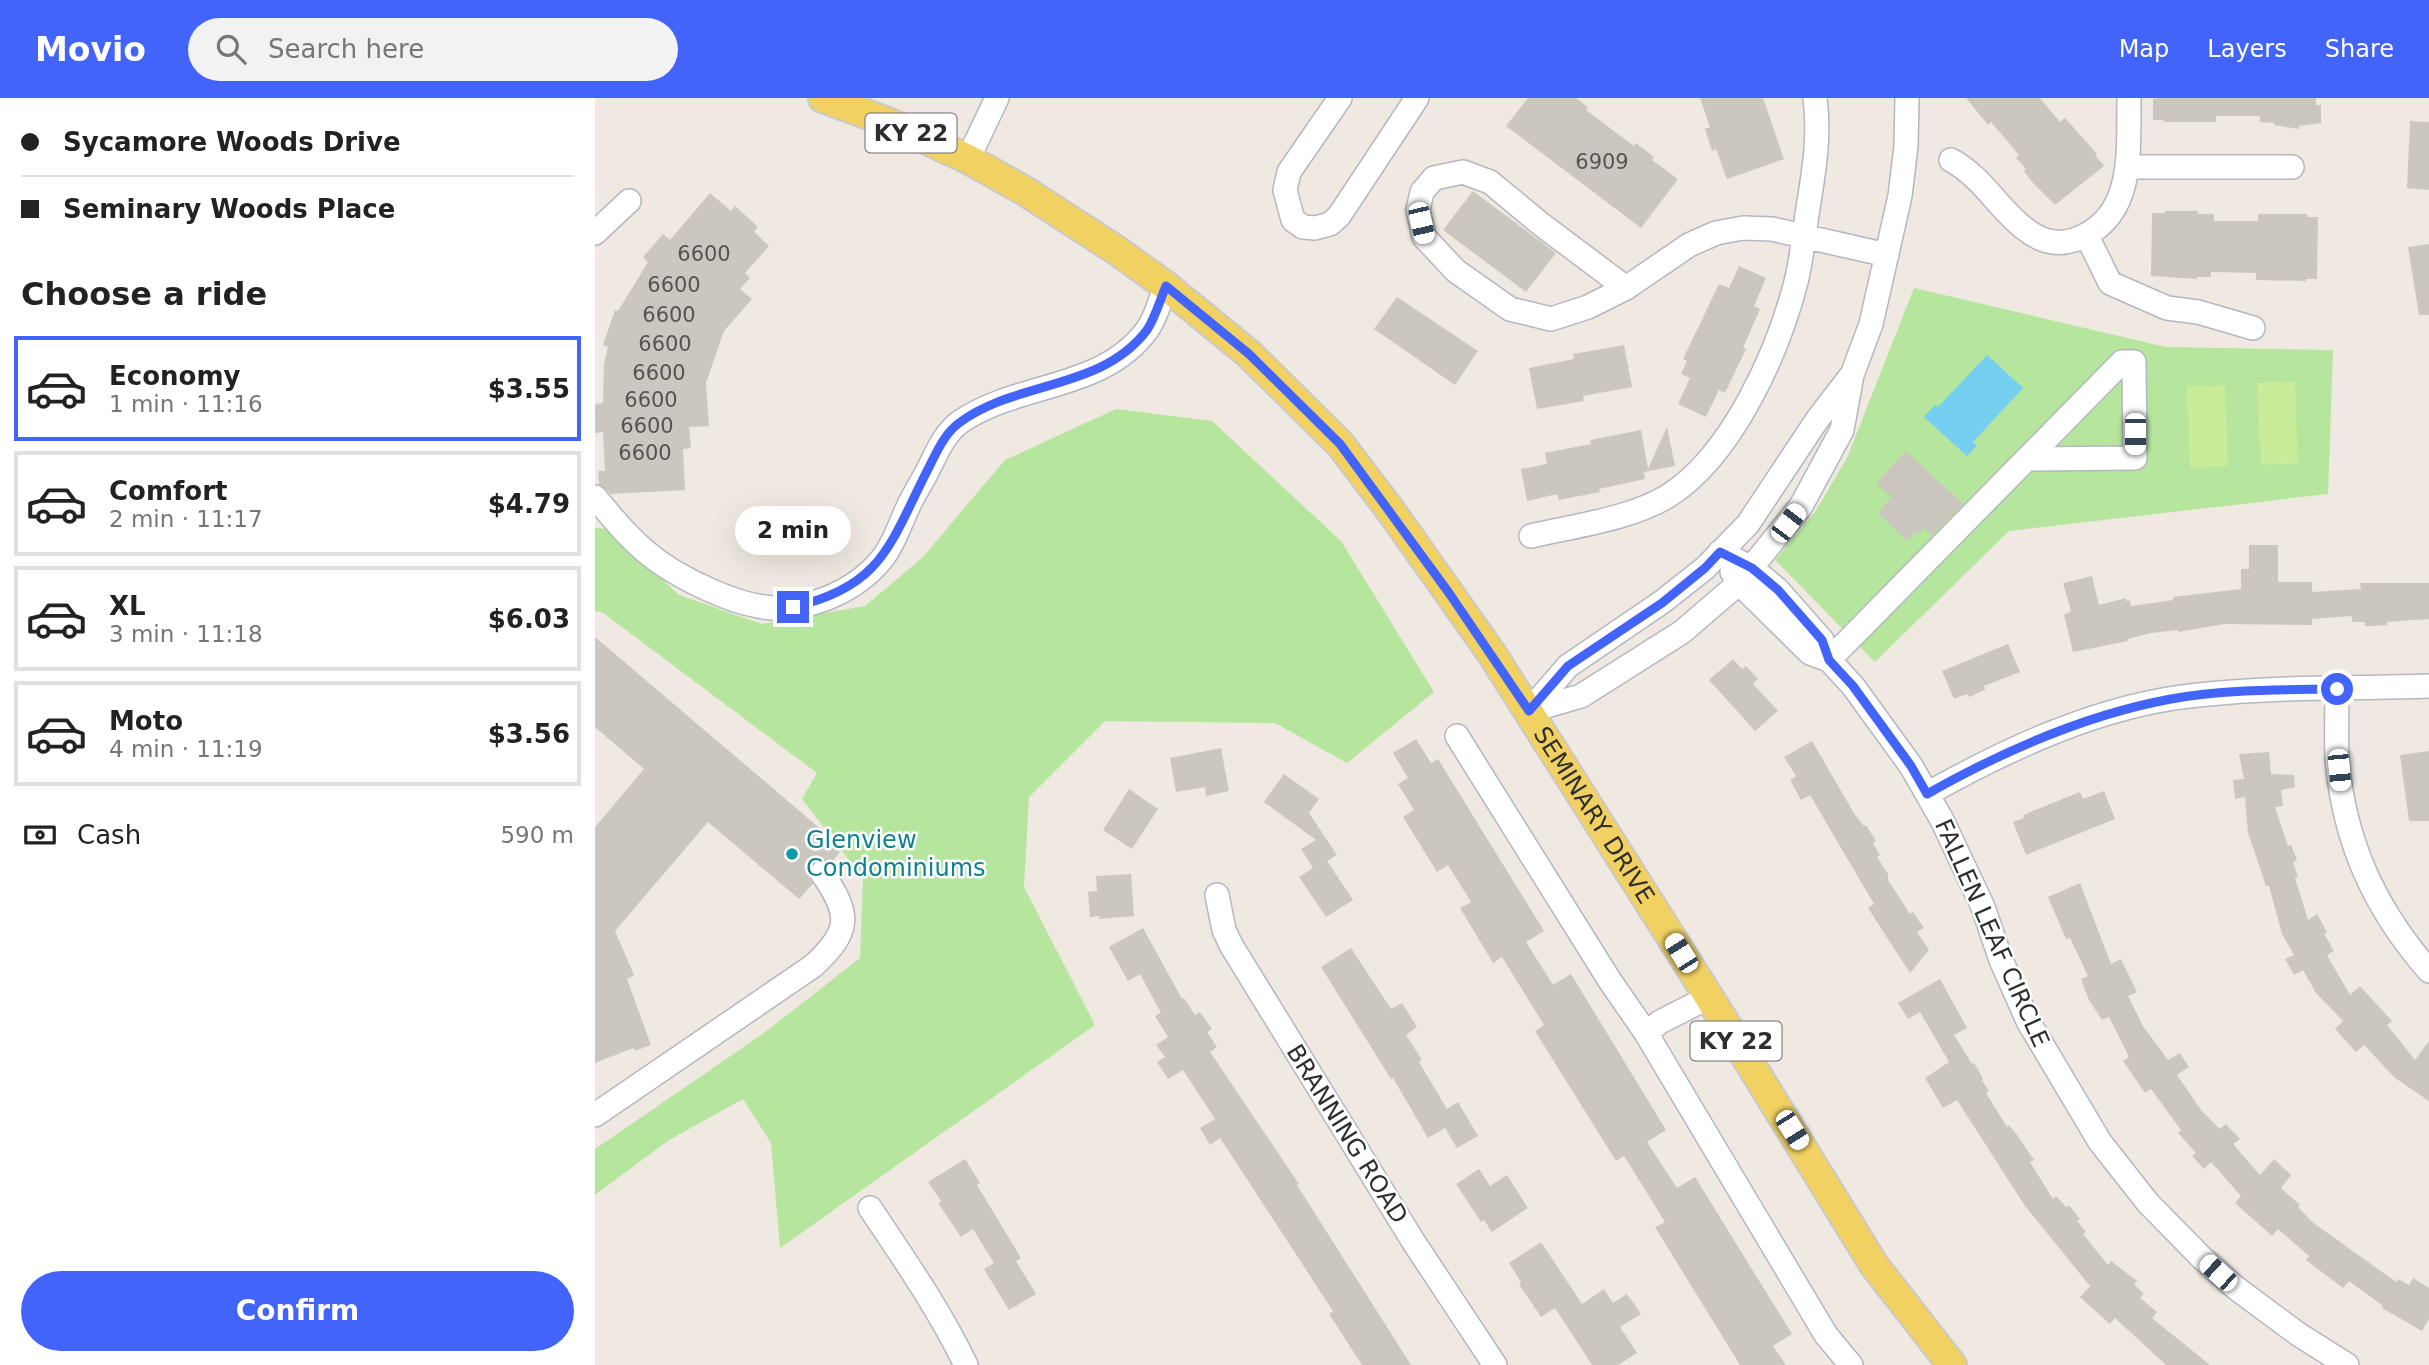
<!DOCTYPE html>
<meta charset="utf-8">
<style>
body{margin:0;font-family:"DejaVu Sans",sans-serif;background:#f2f2f2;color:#222;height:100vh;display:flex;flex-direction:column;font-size:26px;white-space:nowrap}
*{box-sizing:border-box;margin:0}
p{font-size:23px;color:#767676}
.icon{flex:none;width:38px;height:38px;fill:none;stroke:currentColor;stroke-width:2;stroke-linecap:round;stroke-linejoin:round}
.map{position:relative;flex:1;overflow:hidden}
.drawer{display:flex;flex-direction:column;background:#fff;width:595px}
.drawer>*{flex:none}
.top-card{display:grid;align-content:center;height:154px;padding:0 21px;background:#fff}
.end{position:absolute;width:32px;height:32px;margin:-16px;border:9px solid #4264fb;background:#fff;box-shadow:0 0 0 4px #fff}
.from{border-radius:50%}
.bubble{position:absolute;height:49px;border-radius:24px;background:#fff;box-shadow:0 7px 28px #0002;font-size:23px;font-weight:700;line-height:49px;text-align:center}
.car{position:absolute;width:21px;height:42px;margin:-21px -10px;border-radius:9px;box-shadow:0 0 5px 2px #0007;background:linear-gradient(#fff 24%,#345 0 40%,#fff 0 76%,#345 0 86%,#fff 0)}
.top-card b{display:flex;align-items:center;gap:24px;height:66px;font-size:26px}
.top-card b+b{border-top:2px solid #e0e0e0}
.top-card i{width:18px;height:18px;background:#222}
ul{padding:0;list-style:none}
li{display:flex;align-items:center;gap:21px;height:105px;margin:0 14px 10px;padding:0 7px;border:4px solid #e0e0e0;border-radius:0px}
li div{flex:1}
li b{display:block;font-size:26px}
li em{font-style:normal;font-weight:700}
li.active{border-color:#4264fb}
li>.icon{width:63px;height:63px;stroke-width:1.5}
h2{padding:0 21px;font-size:32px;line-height:84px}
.pay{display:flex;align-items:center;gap:18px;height:77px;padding:0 21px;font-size:26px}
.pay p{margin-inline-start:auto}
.cta{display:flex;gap:14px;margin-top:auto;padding:14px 21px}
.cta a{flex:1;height:80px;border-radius:42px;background:#4264fb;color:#fff;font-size:28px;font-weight:700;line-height:80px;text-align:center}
header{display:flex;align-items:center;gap:42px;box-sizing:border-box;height:98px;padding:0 35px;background:#4264fb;color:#fff}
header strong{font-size:33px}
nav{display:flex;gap:38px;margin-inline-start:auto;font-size:24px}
.search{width:490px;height:63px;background:#f2f2f2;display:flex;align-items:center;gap:18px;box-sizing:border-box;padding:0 24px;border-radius:38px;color:#767676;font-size:26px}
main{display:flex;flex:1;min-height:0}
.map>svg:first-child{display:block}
.green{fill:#b6e59e}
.pitch{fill:#c9ec9a}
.water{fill:#75cff0}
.building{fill:#cbc7bf}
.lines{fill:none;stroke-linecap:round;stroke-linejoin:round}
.minor-casing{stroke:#b4b7c1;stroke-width:26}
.major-casing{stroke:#c9c9c9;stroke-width:32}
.minor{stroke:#fff;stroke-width:23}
.major{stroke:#f2d163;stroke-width:28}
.route{stroke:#4264fb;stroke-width:9}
.culture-dot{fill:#0f9aa8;stroke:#fff;stroke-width:2.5}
.labels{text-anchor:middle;stroke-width:5;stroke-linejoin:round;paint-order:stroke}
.number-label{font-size:21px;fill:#555452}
.shield{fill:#fff;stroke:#6d6d6d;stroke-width:2}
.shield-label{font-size:23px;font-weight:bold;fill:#2e2e2e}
.street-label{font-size:24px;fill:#2e2e2e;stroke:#fff}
.culture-label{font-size:24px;fill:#0d838f;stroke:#fff;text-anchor:start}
</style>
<header>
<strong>Movio</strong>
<div class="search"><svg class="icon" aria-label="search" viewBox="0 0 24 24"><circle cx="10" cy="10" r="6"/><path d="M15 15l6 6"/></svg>Search here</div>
<nav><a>Map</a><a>Layers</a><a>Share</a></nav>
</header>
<main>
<section class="drawer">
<div class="top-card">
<b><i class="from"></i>Sycamore Woods Drive</b>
<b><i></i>Seminary Woods Place</b>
</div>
<h2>Choose a ride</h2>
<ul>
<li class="active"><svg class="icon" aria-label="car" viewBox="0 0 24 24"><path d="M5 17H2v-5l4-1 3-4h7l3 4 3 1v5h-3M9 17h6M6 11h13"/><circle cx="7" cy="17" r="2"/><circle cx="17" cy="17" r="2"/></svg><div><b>Economy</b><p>1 min · 11:16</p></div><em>$3.55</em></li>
<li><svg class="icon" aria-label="car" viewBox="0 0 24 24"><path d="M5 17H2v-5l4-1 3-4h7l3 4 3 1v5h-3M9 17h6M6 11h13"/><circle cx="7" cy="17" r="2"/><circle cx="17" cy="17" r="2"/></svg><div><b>Comfort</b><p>2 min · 11:17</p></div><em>$4.79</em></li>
<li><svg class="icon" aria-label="car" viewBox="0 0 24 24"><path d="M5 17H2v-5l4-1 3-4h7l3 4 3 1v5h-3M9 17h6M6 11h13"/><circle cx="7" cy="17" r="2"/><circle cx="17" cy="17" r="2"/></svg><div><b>XL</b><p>3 min · 11:18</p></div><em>$6.03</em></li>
<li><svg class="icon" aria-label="car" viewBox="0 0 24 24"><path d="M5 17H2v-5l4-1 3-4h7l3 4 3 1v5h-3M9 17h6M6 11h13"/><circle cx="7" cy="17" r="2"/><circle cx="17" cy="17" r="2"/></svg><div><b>Moto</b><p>4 min · 11:19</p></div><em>$3.56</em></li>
</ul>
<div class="pay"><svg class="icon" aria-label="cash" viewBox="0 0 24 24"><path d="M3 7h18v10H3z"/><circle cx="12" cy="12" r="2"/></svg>Cash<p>590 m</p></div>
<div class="cta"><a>Confirm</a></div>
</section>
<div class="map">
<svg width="1834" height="1267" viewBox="0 0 1834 1267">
<rect width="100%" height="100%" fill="#efe9e1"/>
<path class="green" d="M 1319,190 L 1571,249 L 1738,252 L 1733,396 L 1414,433 L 1280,564 L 1180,462 L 1220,414 L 1252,360 Z
M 521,311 L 617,323 L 746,443 L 839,594 L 752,665 L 680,625 L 510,623 L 434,699 L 429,789 L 500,927 L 185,1150 L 176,1045 L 148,1001 L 74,1042 L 0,1097 L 0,1051 L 169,935 L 265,860 L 268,780 L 207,701 L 222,675 L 7,514 L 0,513 L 0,430 L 13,431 L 84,497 L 167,526 L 270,508 L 327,460 L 410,362 Z"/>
<path class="pitch" d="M 1700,284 L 1703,365 L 1666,367 L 1662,285 Z
M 1630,287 L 1633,368 L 1595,370 L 1592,288 Z"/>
<path class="water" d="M 1392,257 L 1428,290 L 1378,344 L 1382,347 L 1372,358 L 1329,319 L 1340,307 L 1343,309 Z"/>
<path class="building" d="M 933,0 L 981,0 L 993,9 L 991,12 L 1039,48 L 1041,45 L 1059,59 L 1057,62 L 1083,81 L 1046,130 L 911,28 Z
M 1105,0 L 1168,0 L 1189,61 L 1132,81 L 1121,51 L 1117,53 L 1110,31 L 1115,29 Z
M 1371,0 L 1445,0 L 1465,24 L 1470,20 L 1502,56 L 1500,57 L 1509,68 L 1460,107 L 1437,84 L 1429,73 L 1431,71 L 1421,60 L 1424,57 L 1396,24 L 1393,27 Z
M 1564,0 L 1721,0 L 1721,7 L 1726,7 L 1726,25 L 1704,28 L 1704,31 L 1679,27 L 1679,25 L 1665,24 L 1665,18 L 1621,18 L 1621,24 L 1568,24 L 1569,22 L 1558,22 L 1558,1 Z
M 1815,23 L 1834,24 L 1834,92 L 1812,90 Z
M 878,93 L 961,155 L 931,194 L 848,132 Z
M 115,95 L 136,113 L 140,108 L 163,129 L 159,134 L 174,148 L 150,175 L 155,180 L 145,191 L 157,201 L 129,233 L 111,285 L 114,328 L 94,329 L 96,350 L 88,351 L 90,392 L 16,396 L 4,386 L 3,373 L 10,373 L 8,334 L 0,335 L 0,306 L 8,305 L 9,266 L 13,249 L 8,247 L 20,212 L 23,213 L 53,164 L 48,159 L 68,136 L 75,142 Z
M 1570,113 L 1603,113 L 1603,116 L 1619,116 L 1619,123 L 1663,123 L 1663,116 L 1712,116 L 1712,119 L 1723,119 L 1722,181 L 1711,181 L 1711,183 L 1661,182 L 1661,175 L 1616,174 L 1616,179 L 1602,179 L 1602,181 L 1556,178 L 1557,115 L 1570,115 Z
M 1834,146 L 1834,217 L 1824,217 L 1813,149 Z
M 1144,168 L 1171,180 L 1159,208 L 1165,211 L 1148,250 L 1151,251 L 1130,295 L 1124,292 L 1111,319 L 1083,306 L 1095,280 L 1086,276 L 1092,263 L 1088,261 L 1124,186 L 1134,190 Z
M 802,199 L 883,253 L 860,287 L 779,231 Z
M 1029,247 L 1037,289 L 988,298 L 989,303 L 942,311 L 934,270 L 979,261 L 978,256 Z
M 1072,329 L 1080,368 L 1049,374 L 1050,381 L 1004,391 L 1005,394 L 964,402 L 962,396 L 932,403 L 926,371 L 952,366 L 950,355 L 996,346 L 995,342 L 1046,332 L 1053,371 Z
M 1311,353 L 1368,406 L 1337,437 L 1329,430 L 1323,436 L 1321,434 L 1312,443 L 1283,415 L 1296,399 L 1281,385 Z
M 1654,447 L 1683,447 L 1683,484 L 1717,484 L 1717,494 L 1766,491 L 1765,485 L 1834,485 L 1834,521 L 1792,524 L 1792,527 L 1780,528 L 1770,528 L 1770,524 L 1757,524 L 1757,518 L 1717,521 L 1717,527 L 1630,526 L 1583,534 L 1583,532 L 1556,535 L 1532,541 L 1533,543 L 1478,554 L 1469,517 L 1476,513 L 1468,485 L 1497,478 L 1504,507 L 1531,500 L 1531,503 L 1535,502 L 1536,508 L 1578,502 L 1578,499 L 1646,491 L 1646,471 L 1654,471 Z
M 0,539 L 248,750 L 236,765 L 226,761 L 215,768 L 213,776 L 218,786 L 204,801 L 113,724 L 20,833 L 39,877 L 32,881 L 56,947 L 40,953 L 38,950 L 0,965 L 0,729 L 49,671 L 0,629 Z
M 1413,546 L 1425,574 L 1389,588 L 1390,592 L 1374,599 L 1372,596 L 1359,601 L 1347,573 Z
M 1138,561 L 1147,571 L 1151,568 L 1163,581 L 1158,586 L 1183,613 L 1160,633 L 1114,582 Z
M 821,641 L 836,665 L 843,661 L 949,833 L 931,844 L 958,887 L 976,876 L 1071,1032 L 1052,1044 L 1082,1090 L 1100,1079 L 1197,1236 L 1178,1248 L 1191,1267 L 1145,1267 L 1060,1129 L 1070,1124 L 1049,1090 L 1029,1058 L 1021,1063 L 940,933 L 949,927 L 907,859 L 898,865 L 865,810 L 876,804 L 853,767 L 842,774 L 808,719 L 819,712 L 803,686 L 813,680 L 798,655 Z
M 1217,643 L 1260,717 L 1269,728 L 1271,727 L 1281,743 L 1278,745 L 1285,757 L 1282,759 L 1293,776 L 1293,782 L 1315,816 L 1318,814 L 1329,830 L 1322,834 L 1334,852 L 1315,875 L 1273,810 L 1279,806 L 1215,697 L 1206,702 L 1195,682 L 1201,678 L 1189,659 Z
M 626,650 L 634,693 L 611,698 L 610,689 L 581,694 L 575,660 Z
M 1834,653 L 1834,723 L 1814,723 L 1805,657 Z
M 1674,654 L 1676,676 L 1699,677 L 1700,689 L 1686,692 L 1688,708 L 1680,709 L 1693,748 L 1696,747 L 1702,762 L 1698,764 L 1703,779 L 1700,780 L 1713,822 L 1722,816 L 1732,834 L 1729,836 L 1739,853 L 1732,857 L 1755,897 L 1765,888 L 1797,923 L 1792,927 L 1820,962 L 1834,943 L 1834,1003 L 1800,980 L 1769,947 L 1761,954 L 1740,931 L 1748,923 L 1721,895 L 1708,872 L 1699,877 L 1690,861 L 1699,857 L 1687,836 L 1674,788 L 1671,788 L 1653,735 L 1650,699 L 1640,701 L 1638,682 L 1649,681 L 1644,656 Z
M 689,676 L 724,701 L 714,715 L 742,757 L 732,763 L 758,802 L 731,819 L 704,779 L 718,770 L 706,751 L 721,742 L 669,704 Z
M 534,691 L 563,711 L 537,751 L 508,732 Z
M 1509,693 L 1520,721 L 1431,757 L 1418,724 L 1429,720 L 1428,717 L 1485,694 L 1488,701 Z
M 536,776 L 539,818 L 504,821 L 504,818 L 495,819 L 493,794 L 502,793 L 501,778 Z
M 1485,785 L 1516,866 L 1526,861 L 1542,894 L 1533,898 L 1548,928 L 1573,962 L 1585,955 L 1594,969 L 1582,977 L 1606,1012 L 1625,1031 L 1631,1026 L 1645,1041 L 1638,1046 L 1665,1077 L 1679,1061 L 1696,1077 L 1686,1090 L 1705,1107 L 1703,1109 L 1717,1124 L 1801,1184 L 1803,1181 L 1814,1187 L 1818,1180 L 1834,1190 L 1834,1221 L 1827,1233 L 1787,1210 L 1788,1208 L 1754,1183 L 1748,1190 L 1711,1162 L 1714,1158 L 1683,1131 L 1677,1138 L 1640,1105 L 1646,1098 L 1616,1064 L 1609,1071 L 1597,1058 L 1601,1055 L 1583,1035 L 1586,1032 L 1556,991 L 1550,995 L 1528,963 L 1534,959 L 1514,919 L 1507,922 L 1494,902 L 1486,881 L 1493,878 L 1475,840 L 1471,841 L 1453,799 Z
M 548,830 L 587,901 L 589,900 L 600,917 L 605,914 L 617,931 L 612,934 L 622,949 L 615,954 L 704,1086 L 702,1087 L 816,1267 L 767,1267 L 734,1216 L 738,1213 L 625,1040 L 615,1047 L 605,1030 L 620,1021 L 588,972 L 573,981 L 562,964 L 570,959 L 561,947 L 573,939 L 560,918 L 566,915 L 545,876 L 533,883 L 514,849 Z
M 756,850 L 796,911 L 807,905 L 822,929 L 811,937 L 827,962 L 824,964 L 852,1011 L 863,1004 L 883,1038 L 862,1050 L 850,1030 L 833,1040 L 798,980 L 796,981 L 726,869 Z
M 1345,881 L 1372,930 L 1359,937 L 1377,966 L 1379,965 L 1388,980 L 1387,982 L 1394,993 L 1391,995 L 1412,1029 L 1414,1027 L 1422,1037 L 1439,1062 L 1435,1064 L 1458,1101 L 1461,1098 L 1471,1109 L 1474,1107 L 1485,1121 L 1482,1123 L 1491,1134 L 1488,1136 L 1513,1167 L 1516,1163 L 1542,1183 L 1539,1186 L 1549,1196 L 1545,1200 L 1562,1214 L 1557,1220 L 1615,1267 L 1571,1267 L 1520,1220 L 1515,1226 L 1485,1199 L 1495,1188 L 1430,1108 L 1362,1002 L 1348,1010 L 1330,980 L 1354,964 L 1325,914 L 1313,921 L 1303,905 Z
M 370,1061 L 385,1085 L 382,1087 L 426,1160 L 421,1163 L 441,1196 L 414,1212 L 389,1171 L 399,1165 L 378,1131 L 366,1139 L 343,1105 L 346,1103 L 333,1084 Z
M 884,1071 L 895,1088 L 912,1077 L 933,1110 L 897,1134 L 889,1122 L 886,1124 L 861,1086 Z
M 946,1144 L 987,1206 L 1009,1191 L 1018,1205 L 1032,1196 L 1046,1216 L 1025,1229 L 1042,1255 L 1023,1267 L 997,1267 L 960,1210 L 946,1219 L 924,1186 L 926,1184 L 914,1165 Z"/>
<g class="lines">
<defs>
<path id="minor" d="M 745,0 L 694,74 L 690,92 L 698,122 L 708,129 L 720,130 L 735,126 L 744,118 L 822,0
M 373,61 L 402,0
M 1356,62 C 1387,79 1403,110 1430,131 C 1445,143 1461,148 1479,142 C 1541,121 1533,54 1534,0
M 1533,69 L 1697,69
M 0,135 L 34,103
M 1492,138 L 1515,185 L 1572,210 L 1603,214 L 1658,230
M 1031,190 L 947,127 L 895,84 L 868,74 L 839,80 L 827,94 L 823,112 L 829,139 L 861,173 L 915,211 L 956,221 L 993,209 L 1031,190 L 1094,147 L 1121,135 L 1148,130 L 1177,131 L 1292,157
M 0,399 C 20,423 40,448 67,466 C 92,483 134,503 163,508 C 207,517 259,495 287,461 C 299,446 305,426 313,409 C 319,396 327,384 333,372 C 342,354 349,336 365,324 C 423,284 507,293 552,232 C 561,220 565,202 571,188
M 936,438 C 979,428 1035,421 1073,398 C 1137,358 1183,254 1201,184 C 1207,160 1209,135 1213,110 C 1219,73 1225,38 1220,0
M 1125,454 L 1157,470 L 1183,492 L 1227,542 L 1234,562 L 1258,588 L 1316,668 L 1347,722 L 1388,809 L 1406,862 L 1433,923 L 1505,1044 L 1553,1105 L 1606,1159 L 1641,1190 L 1703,1236 L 1752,1267
M 1137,474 L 1144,485 L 1215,555 L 1234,562
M 1234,562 L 1527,264 L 1539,264 L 1540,360 L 1433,361
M 1742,591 C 1742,614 1741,638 1742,661 C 1749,744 1780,811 1834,873
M 934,613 L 986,598 L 1087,534 L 1144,485 L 1206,408 L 1247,332 L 1257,277 L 1276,226 L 1305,98 L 1311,48 L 1312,0
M 934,613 L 973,568 L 1067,504 L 1110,470 L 1153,426 L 1222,322 L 1255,279
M 862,638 L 1015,883 L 1051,935
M 1332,696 C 1409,653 1491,614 1579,600 C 1663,588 1749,591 1834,588
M 622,797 L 629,832 L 636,847 L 818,1143 L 900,1267
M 1114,899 L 1065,924 L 1051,935 L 1231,1237 L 1256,1267
M 0,1017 L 218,868 C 256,833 256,817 227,775
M 275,1110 C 309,1161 344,1211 371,1267"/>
<g id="major">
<path id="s1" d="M 228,0 L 295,25 L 373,61 L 430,93 L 524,154 L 571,188 L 654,256 L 745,346 L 796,413 L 897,556 L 1114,899 L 1279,1167 L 1357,1267"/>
</g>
</defs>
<use href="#minor" class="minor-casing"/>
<use href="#major" class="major-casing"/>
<use href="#minor" class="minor"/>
<use href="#major" class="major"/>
</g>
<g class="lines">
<path class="route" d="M 198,509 C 287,489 295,446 332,373 C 341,356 348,337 364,325 C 421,282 506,293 552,232 C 560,220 565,202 571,188 L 654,256 L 745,346 L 854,495 L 934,613 L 973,568 L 1067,505 L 1110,470 L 1125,454 L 1157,470 L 1183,492 L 1227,542 L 1234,562 L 1258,588 L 1316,668 L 1332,696 C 1408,653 1489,617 1576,601 C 1630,591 1687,592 1742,591"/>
</g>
<circle class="culture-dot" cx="197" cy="756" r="7"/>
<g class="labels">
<g class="number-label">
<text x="1007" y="71">6909</text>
<text x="109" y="163">6600</text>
<text x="79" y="194">6600</text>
<text x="74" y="224">6600</text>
<text x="70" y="253">6600</text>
<text x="64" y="282">6600</text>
<text x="56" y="309">6600</text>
<text x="52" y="335">6600</text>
<text x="50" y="362">6600</text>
</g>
<g class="shield">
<rect x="270.5" y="15.5" width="91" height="39" rx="5"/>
<rect x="1095.5" y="923.5" width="91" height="39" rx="5"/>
</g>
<g class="shield-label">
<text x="316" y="43">KY 22</text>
<text x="1141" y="951">KY 22</text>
</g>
<g class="street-label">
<text dy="8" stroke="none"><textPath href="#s1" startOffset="1078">SEMINARY DRIVE</textPath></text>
<text transform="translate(1397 835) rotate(66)" y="8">FALLEN LEAF CIRCLE</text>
<text transform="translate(752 1036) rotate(58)" y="8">BRANNING ROAD</text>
</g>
<g class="culture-label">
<text x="211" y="750">Glenview<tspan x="211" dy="28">Condominiums</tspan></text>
</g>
</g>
</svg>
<i class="end from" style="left:1742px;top:591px"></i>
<i class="end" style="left:198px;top:509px"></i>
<div class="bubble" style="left:140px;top:408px;width:116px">2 min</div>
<i class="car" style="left:826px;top:125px;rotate:167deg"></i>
<i class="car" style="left:1540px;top:336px;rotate:180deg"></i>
<i class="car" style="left:1193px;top:425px;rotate:37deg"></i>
<i class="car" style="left:1744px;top:672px;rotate:175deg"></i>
<i class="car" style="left:1086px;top:855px;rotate:328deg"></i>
<i class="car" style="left:1197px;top:1032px;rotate:148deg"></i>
<i class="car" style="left:1623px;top:1175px;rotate:312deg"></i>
</div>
</main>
